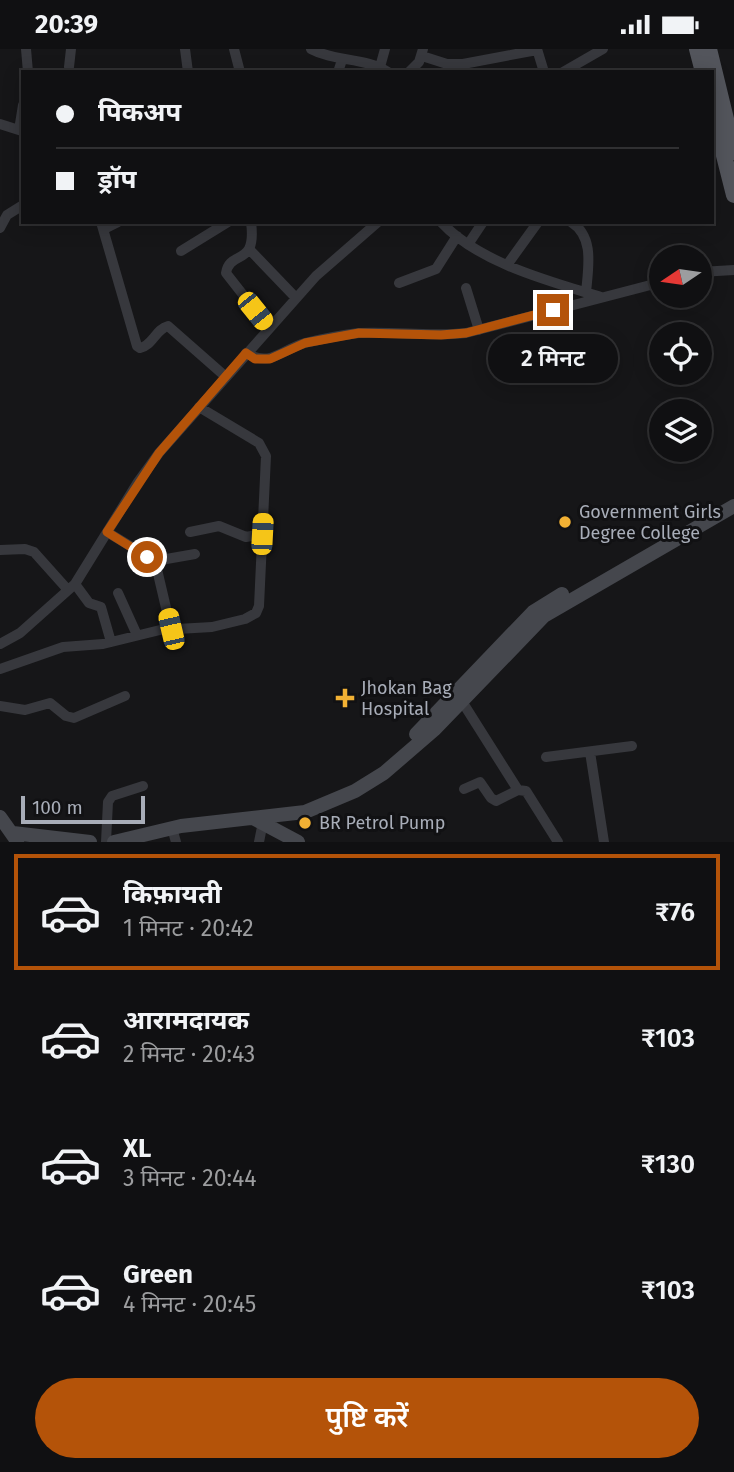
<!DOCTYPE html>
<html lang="hi">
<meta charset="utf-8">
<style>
body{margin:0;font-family:"Fira Sans","Noto Sans Devanagari",sans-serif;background:#1e1e20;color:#f1f3f6;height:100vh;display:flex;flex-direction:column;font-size:26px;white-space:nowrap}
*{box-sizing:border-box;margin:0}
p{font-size:23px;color:#9c9d9f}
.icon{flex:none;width:38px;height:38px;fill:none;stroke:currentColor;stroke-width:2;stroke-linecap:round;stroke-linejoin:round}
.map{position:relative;height:793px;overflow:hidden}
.details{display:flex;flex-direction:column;background:#101012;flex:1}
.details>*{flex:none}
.guide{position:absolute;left:21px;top:21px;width:693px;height:154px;border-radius:0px;box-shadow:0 4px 18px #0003,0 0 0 2px #303032;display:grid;align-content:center;height:154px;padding:0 35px;background:#101012}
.needle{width:46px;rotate:257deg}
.controls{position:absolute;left:649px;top:196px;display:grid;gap:14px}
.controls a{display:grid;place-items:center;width:63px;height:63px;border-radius:50%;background:#101012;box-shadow:0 4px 18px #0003,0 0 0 2px #303032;font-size:35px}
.scale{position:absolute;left:21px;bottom:18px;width:124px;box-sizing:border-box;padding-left:7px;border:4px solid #a8adb8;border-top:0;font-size:19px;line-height:24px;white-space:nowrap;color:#a8adb8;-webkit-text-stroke:5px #111113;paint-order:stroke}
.end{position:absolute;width:32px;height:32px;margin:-16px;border:9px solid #b45309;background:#fff;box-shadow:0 0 0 4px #fff}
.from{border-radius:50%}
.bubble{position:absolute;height:49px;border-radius:24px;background:#101012;box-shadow:0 4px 18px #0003,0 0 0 2px #303032;font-size:23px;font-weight:600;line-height:49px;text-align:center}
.car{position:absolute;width:21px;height:42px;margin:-21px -10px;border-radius:9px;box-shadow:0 0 5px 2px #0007;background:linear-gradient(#f5c518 24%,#345 0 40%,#f5c518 0 76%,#345 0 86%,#f5c518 0)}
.guide b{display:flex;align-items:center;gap:24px;height:66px;font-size:26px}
.guide b+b{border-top:2px solid #303032}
.guide i{width:18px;height:18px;background:#f1f3f6}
ul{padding:12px 0 0;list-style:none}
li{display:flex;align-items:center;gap:21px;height:116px;margin:0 14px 10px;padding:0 21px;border:4px solid transparent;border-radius:0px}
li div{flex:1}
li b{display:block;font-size:26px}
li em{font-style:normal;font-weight:600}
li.active{border-color:#b45309}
li>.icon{width:63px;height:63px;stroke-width:1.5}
.action{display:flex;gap:14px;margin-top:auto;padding:14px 35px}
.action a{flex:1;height:80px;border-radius:42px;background:#b45309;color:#fff;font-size:28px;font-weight:600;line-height:80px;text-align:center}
.status{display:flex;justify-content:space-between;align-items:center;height:49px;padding:0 35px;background:#101012;direction:ltr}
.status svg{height:19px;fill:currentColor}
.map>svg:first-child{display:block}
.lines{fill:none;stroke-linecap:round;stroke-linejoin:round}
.street{stroke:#37383d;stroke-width:10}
.secondary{stroke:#45474d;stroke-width:14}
.primary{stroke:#53555c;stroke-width:16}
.route{stroke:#b45309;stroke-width:9}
.poi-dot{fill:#f2b134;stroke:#111113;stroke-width:2.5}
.labels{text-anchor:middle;stroke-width:6;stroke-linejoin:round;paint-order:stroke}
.poi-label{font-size:18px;fill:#a8adb8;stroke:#111113;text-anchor:start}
</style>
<div class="status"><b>20:39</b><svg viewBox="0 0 49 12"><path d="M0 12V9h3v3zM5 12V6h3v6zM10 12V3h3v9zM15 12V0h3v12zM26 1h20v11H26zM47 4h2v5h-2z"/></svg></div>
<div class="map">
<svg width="734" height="793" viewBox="0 0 734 793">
<rect width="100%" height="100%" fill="#161618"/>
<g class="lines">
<path class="street" d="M 26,0 L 28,23
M 185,0 L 188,23
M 234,0 L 240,23
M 311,0 C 335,13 364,8 388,23
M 537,0 L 544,23
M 422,7 L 447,15 L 463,15 L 537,1
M 69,18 L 71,0
M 380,18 L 385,0
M 338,23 L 342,11
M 409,23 L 419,13 L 423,0
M 563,23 L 603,0
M 0,75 L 22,82
M 19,81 L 23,56
M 101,173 L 137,297 L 140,299 C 152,297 156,280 168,277 L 226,328
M 251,173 C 257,219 230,200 226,224 L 269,279
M 441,173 C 479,214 549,232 601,248
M 571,173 C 595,188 588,219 586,244
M 0,179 L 7,166 L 23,156
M 104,180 L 118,173
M 469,194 L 483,173
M 250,201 L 296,249
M 181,202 L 228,173
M 507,216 L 538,173
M 700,223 L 734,221
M 399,234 L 436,220 L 457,187
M 466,239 L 479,281
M 246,304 C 271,319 282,300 305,294 C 322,290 341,286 359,284 C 395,282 430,288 466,284 L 662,233
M 107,483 L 155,512 L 195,505
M 190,483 L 219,477 L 246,488 L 262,485
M 0,501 L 25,500 L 34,503 L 68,541
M 155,512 L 171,580
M 75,535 L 89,554 L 101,558 L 111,593
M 118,544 L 137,586
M 0,595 L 20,584 L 75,535 L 138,433 L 159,404 L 316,227 L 378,173
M 0,620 L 63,598 L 103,595 L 160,581 L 212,578 L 245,570 L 256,564 L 259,557 L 266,407 L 259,394 L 199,358
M 463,654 L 518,741
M 0,657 L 25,661 L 50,654 L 66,667 L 74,669 L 125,647
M 590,703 L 604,793
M 546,708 L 632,697
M 464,740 L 480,733 L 491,749 L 496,752 L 518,741 L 526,742 L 558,793
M 172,779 L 176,793
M 106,793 L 108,753 L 112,747 L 143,737
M 259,793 L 263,773"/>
<path class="secondary" d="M 416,685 L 533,563 L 562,545
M 0,768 L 17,792
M 253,769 L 298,793
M 13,784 L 90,793
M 114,793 L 181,777 L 305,763 L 355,742 L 384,724 L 435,680 L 544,567 L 734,457"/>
<path class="primary" d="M 697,0 L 703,23
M 709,0 L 734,103
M 712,59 L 734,146"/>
</g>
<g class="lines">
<path class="route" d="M 147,508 L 107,483 L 159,404 L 246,304 L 255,310 L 270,310 L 305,294 L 359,284 L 441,286 L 466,284 L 553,261"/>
</g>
<g class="poi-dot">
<circle cx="565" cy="473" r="7"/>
<path d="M341.5 638.5h7v7h7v7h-7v7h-7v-7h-7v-7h7z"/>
<circle cx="305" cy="774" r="7"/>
</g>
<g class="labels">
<g class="poi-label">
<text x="579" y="469">Government Girls<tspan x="579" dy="21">Degree College</tspan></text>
<text x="361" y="645">Jhokan Bag<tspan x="361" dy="21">Hospital</tspan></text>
<text x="319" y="780">BR Petrol Pump</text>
</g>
</g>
</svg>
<div class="controls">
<a><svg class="needle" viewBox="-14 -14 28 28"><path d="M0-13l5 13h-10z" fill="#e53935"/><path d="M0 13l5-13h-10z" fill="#9c9d9f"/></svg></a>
<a><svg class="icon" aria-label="locate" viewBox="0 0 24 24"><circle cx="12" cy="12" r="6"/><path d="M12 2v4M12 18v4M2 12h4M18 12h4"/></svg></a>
<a><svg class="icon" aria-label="layers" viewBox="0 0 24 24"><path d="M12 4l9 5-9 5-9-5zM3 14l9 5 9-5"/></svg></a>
</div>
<div class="scale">100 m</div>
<i class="end from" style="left:147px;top:508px"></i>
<i class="end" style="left:553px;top:261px"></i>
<div class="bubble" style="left:488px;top:285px;width:130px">2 मिनट</div>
<i class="car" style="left:255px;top:262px;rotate:141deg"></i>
<i class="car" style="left:262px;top:485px;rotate:3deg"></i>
<i class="car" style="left:171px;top:580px;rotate:347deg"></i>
<div class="guide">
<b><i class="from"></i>पिकअप</b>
<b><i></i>ड्रॉप</b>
</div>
</div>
<section class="details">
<ul>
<li class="active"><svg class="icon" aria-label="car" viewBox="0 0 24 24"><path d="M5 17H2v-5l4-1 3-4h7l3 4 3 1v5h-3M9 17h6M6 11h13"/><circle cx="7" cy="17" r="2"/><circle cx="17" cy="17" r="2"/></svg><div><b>किफ़ायती</b><p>1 मिनट · 20:42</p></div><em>₹76</em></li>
<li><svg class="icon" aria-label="car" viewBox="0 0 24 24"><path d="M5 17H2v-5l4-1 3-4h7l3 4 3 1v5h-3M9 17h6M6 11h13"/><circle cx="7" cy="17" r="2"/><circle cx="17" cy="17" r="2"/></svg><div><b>आरामदायक</b><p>2 मिनट · 20:43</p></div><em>₹103</em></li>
<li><svg class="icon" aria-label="car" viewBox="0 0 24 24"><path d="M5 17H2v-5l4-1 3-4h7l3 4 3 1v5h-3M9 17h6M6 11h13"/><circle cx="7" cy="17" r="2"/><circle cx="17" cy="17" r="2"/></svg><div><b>XL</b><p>3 मिनट · 20:44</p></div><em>₹130</em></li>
<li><svg class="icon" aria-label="car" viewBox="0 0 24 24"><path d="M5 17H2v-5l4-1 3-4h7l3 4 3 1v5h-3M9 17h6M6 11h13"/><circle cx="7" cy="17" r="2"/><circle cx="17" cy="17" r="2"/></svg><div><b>Green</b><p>4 मिनट · 20:45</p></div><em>₹103</em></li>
</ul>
<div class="action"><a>पुष्टि करें</a></div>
</section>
